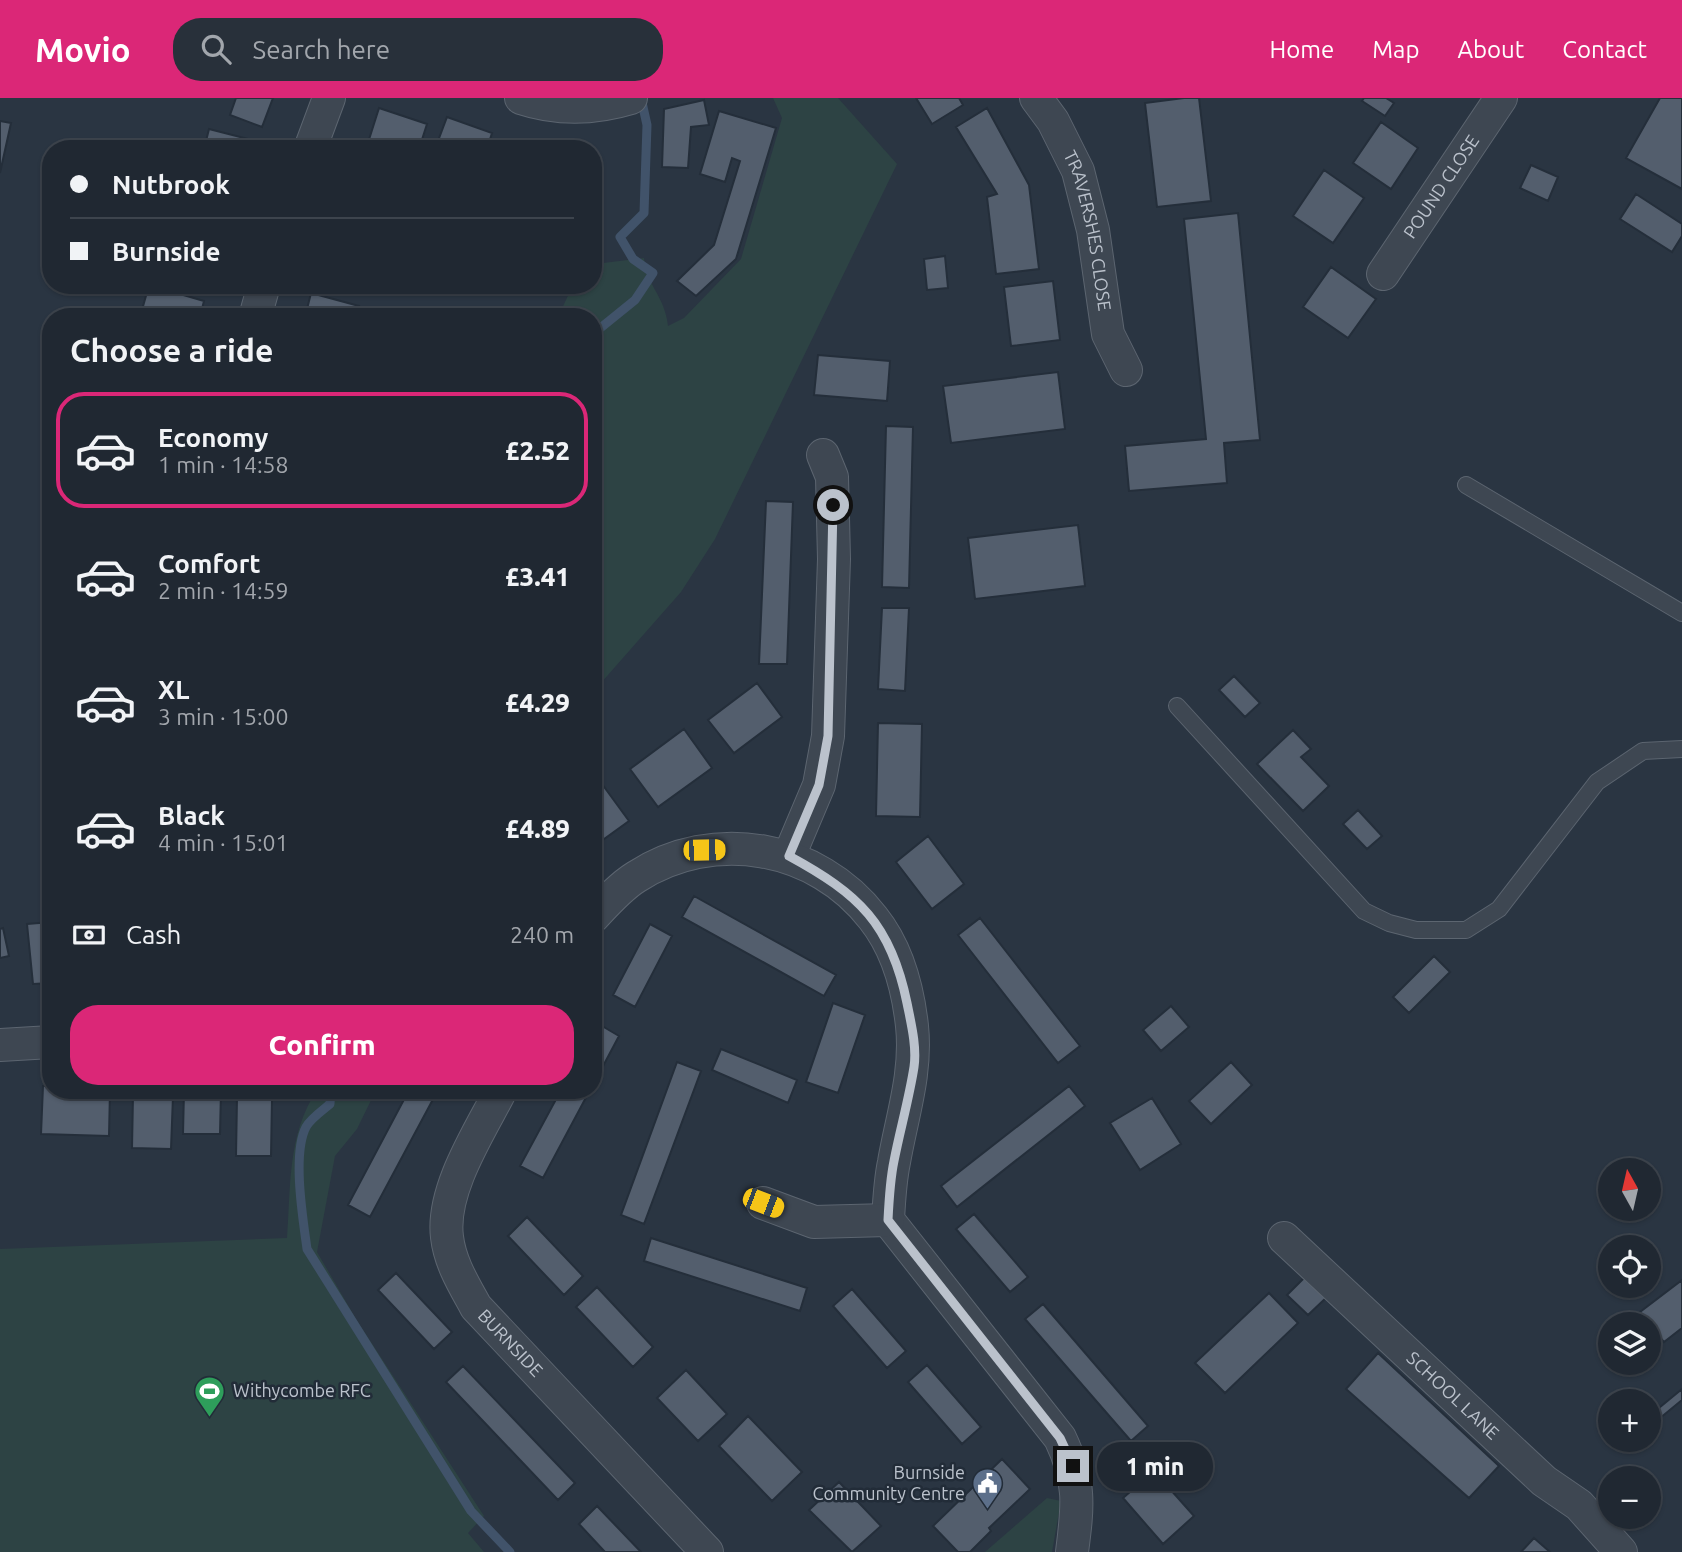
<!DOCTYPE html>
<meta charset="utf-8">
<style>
body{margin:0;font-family:Ubuntu,sans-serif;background:#28303a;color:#f1f3f6;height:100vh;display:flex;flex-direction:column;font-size:26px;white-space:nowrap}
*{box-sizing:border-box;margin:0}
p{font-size:23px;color:#a2a6ac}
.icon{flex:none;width:38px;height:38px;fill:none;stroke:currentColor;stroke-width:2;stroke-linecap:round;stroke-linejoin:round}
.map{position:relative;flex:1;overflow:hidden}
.panel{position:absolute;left:42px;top:210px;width:560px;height:791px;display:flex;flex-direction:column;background:#202832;border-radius:28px;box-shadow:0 2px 5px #0004,0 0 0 2px #3d444d}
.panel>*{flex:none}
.banner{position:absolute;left:42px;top:42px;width:560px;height:154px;border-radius:28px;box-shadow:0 2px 5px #0004,0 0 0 2px #3d444d;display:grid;align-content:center;height:154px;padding:0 28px;background:#202832}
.needle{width:46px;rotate:352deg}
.tools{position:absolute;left:1598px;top:1060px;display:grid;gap:14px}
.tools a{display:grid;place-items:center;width:63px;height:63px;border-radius:50%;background:#202832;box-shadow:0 2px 5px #0004,0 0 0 2px #3d444d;font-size:35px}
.end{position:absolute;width:32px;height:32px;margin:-16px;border:9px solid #bbc2cc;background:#111;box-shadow:0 0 0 4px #111}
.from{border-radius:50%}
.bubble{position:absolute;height:49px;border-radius:24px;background:#202832;box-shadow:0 2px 5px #0004,0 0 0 2px #3d444d;font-size:23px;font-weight:800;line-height:49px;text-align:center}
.car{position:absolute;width:21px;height:42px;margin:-21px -10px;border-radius:9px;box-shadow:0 0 5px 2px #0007;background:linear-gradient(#f5c518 24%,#345 0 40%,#f5c518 0 76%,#345 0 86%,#f5c518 0)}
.banner b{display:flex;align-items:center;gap:24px;height:66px;font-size:26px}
.banner b+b{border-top:2px solid #3d444d}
.banner i{width:18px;height:18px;background:#f1f3f6}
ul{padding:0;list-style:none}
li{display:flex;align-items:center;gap:21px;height:116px;margin:0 14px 10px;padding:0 14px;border:4px solid transparent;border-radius:28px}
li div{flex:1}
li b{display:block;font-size:26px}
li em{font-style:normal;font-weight:800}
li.selected{border-color:#db2777}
li>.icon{width:63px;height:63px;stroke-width:1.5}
h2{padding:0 28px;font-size:32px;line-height:84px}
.pay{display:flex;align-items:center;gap:18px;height:77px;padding:0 28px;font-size:26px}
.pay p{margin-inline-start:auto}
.button{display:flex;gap:14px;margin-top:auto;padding:14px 28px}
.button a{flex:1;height:80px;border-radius:28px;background:#db2777;color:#fff;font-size:28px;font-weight:800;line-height:80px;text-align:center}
header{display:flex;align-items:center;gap:42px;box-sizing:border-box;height:98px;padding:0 35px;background:#db2777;color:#fff}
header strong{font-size:33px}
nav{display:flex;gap:38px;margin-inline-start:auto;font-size:24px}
.search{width:490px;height:63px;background:#28303a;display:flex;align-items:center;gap:18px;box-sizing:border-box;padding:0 24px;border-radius:28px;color:#a2a6ac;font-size:26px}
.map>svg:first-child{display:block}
.green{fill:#2d4344}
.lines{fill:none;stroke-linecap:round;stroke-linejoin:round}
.stream{stroke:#41536a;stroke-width:9}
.building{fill:#535e6d;stroke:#242e3a;stroke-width:2}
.service-casing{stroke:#5c6570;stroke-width:18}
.minor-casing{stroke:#5c6570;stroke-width:34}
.service{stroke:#3e4752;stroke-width:16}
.minor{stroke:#3e4752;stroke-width:32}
.route{stroke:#bbc2cc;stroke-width:9}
.labels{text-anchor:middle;stroke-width:5;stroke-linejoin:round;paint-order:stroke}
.street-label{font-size:18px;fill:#bbc2cc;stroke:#222c38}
.poi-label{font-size:18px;fill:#bbc2cc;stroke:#222c38;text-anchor:start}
</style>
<header>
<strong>Movio</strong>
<div class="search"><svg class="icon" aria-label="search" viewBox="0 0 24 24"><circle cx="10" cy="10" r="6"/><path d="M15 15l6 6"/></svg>Search here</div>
<nav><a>Home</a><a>Map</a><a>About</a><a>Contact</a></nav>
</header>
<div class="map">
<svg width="1682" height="1454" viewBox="0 0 1682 1454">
<rect width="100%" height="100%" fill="#2a3542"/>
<path class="green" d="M 773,0 L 838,0 L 897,66 L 715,441 L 681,494 L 593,594 L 593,219 L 558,219 L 573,187 L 593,187 L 595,166 L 644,160 C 646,187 665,198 668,228 L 684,220 L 741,161 L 782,20 Z
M 317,992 L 376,992 L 357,1031 L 335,1058 L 317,1154 L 356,1221 L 484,1418 L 468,1435 L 484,1454 L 0,1454 L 0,1151 L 287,1140 C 291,1089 287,1037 317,992 Z
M 1047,1400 L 1061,1403 L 1052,1454 L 985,1454 Z"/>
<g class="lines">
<path class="stream" d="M 593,236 L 635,202 L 653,175 L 633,161 L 620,139 L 644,115 L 647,27 L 641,0
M 331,992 L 330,1006 C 323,1012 310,1021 306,1029 C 292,1056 303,1121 307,1151 L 471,1413 L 510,1454"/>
</g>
<path class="building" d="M 236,0 L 273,0 L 262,29 L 230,17 Z
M 916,0 L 959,0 L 963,7 L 932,26 Z
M 1184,0 L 1199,0 L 1211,103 L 1157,109 L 1145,5 Z
M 1364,0 L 1386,0 L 1394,5 L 1385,18 L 1362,3 Z
M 1660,0 L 1682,0 L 1682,91 L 1626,60 Z
M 704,2 L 709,27 L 691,29 L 688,70 L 662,69 L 664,11 Z
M 379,10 L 427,26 L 419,51 L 366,51 Z
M 987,10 L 1029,87 L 1039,171 L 996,176 L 987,99 L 997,96 L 956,29 Z
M 719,13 L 776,30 L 736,161 L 696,198 L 677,183 L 714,147 L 740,63 L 732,60 L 725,84 L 700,76 Z
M 447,19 L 492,35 L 487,51 L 435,51 Z
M 0,23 L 11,25 L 0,75 Z
M 1381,24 L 1418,50 L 1391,91 L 1353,65 Z
M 209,31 L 248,41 L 246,51 L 204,51 Z
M 1531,67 L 1558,79 L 1548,103 L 1520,90 Z
M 1324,72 L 1364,100 L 1333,145 L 1293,118 Z
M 1636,96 L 1682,126 L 1682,138 L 1672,154 L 1620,121 Z
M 1238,115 L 1260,342 L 1224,345 L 1227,385 L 1129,393 L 1125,348 L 1206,341 L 1184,121 Z
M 945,158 L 948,190 L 927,192 L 924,161 Z
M 1331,169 L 1376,201 L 1348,240 L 1303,209 Z
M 1053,183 L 1060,242 L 1011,248 L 1004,189 Z
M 149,187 L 204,203 L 200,219 L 140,219 Z
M 334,187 L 368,187 L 365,196 Z
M 311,195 L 359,208 L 356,219 L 305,219 Z
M 818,257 L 890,263 L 887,303 L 814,297 Z
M 1058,274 L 1065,331 L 951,345 L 943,288 Z
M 886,328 L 913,329 L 909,490 L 882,489 Z
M 766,403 L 793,404 L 787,566 L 759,566 Z
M 1078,427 L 1085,488 L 975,501 L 968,440 Z
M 882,510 L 909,510 L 905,593 L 878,591 Z
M 1234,578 L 1260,605 L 1245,619 L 1219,592 Z
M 757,585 L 782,619 L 734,655 L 708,622 Z
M 878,625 L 922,626 L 920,719 L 876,718 Z
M 684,631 L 712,670 L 658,709 L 630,671 Z
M 1293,632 L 1311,651 L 1301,659 L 1329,688 L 1303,713 L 1257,666 Z
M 602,686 L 629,723 L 593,749 L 593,693 Z
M 1358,712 L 1382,738 L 1367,751 L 1343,726 Z
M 928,738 L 964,786 L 932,811 L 896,764 Z
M 694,798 L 836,877 L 824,898 L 682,819 Z
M 980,820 L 1080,948 L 1058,965 L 958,837 Z
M 51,824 L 51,885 L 33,886 L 27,826 Z
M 650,826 L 672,838 L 635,909 L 613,897 Z
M 3,830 L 9,858 L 0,860 L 0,831 Z
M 1434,858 L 1450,874 L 1409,915 L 1393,899 Z
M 833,905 L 865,917 L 838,995 L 806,984 Z
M 1171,908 L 1189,929 L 1161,953 L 1143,932 Z
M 597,925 L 619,938 L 593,987 L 593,932 Z
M 721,951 L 797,982 L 788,1005 L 712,972 Z
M 677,964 L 701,973 L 644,1126 L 621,1117 Z
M 1231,964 L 1252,987 L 1211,1026 L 1189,1003 Z
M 43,988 L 51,988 L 51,992 L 110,992 L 109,1038 L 41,1036 Z
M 1069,988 L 1085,1008 L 957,1109 L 941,1088 Z
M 184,992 L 221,992 L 220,1036 L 183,1036 Z
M 409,992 L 438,992 L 370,1119 L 348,1107 Z
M 561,992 L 590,992 L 543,1080 L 520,1068 Z
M 133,997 L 173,998 L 171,1051 L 132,1050 Z
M 237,999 L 272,1000 L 271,1058 L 236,1058 Z
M 1152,1000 L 1181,1046 L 1140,1072 L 1110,1025 Z
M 974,1116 L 1028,1179 L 1010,1194 L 956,1131 Z
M 527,1119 L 583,1178 L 564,1197 L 508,1138 Z
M 651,1140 L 807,1190 L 800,1213 L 644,1163 Z
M 396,1175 L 452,1234 L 434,1251 L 378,1192 Z
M 1307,1177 L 1328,1198 L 1308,1217 L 1287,1197 Z
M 1682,1182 L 1682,1230 L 1664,1244 L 1640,1214 Z
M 597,1189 L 653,1249 L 633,1269 L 576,1209 Z
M 852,1191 L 906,1253 L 887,1270 L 833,1208 Z
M 1269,1195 L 1298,1225 L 1225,1295 L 1195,1265 Z
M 1043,1206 L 1148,1328 L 1131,1343 L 1025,1221 Z
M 1378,1255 L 1499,1368 L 1469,1400 L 1346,1291 Z
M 927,1267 L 981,1329 L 962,1346 L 908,1284 Z
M 463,1268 L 575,1385 L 558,1402 L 446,1284 Z
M 686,1272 L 727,1316 L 698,1343 L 657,1300 Z
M 1682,1291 L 1682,1302 L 1648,1330 L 1648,1319 Z
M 748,1318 L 802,1374 L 772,1403 L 719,1348 Z
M 1002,1361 L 1030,1391 L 989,1430 L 991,1433 L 970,1454 L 958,1454 L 933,1428 Z
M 1154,1373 L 1194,1418 L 1163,1446 L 1123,1400 Z
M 839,1384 L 881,1428 L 852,1454 L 809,1412 Z
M 597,1408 L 641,1454 L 605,1454 L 579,1426 Z
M 1534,1440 L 1550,1454 L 1521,1454 Z"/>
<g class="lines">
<defs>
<path id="service" d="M 1466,387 L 1682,515
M 1177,608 L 1364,813 L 1389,825 L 1416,832 L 1466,832 L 1499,811 L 1597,684 L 1643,653 L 1682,651"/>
<g id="minor">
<path d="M 521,0 C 557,12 595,11 631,0"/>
<path id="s1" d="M 1036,0 L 1053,23 L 1078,73 L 1093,132 L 1108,236 L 1126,272"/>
<path d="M 310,51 L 329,0"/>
<path id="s2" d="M 1383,176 L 1501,0"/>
<path d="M 255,219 L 264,187"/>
<path d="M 789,758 L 819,687 L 828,638 L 834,461 L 832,379 L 823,357"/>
<path d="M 593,819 C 606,805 620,789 636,779 C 713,729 817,747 873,820 C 897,850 908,891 912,928 C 917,975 902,1018 894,1064 C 890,1083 889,1103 888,1122 L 1060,1340 C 1081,1384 1078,1408 1072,1454"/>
<path d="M 0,947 L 51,944"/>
<path id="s3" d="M 501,992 C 480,1033 441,1092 447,1139 C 450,1165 464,1187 476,1209 L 707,1454"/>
<path d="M 763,1105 L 814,1124 L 888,1122"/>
<path id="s4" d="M 1284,1140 L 1544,1383 L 1579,1407 L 1621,1454"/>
</g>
</defs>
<use href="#service" class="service-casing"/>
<use href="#minor" class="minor-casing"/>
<use href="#service" class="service"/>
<use href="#minor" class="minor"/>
</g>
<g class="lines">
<path class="route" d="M 833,407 L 828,638 L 819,687 L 789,758 C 859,796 891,826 907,905 C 911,925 917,949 914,969 C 909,1001 900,1032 894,1063 C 890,1082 889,1102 888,1122 L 1060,1340 L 1073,1368"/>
</g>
<defs>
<symbol id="stadium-pin" viewBox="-11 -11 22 30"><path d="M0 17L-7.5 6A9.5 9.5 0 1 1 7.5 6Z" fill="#2e9e5b" stroke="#222c38"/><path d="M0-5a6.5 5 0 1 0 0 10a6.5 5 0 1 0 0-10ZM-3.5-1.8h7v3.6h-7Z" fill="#fff"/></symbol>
<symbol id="civic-pin" viewBox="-11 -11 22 30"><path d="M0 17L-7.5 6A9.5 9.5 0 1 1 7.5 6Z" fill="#5c6f8a" stroke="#222c38"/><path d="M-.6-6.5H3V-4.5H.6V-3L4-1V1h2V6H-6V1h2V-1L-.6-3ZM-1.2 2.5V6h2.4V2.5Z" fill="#fff"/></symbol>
</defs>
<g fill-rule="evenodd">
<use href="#stadium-pin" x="192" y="1276" width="35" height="47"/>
<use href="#civic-pin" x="970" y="1368" width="35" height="47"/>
</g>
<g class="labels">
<g class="street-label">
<text dy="6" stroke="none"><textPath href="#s2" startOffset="105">POUND CLOSE</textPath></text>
<text dy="6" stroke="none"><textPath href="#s1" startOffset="145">TRAVERSHES CLOSE</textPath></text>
<text dy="6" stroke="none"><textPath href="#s3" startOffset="285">BURNSIDE</textPath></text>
<text dy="6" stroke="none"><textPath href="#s4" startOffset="231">SCHOOL LANE</textPath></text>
</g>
<g class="poi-label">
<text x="233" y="1299">Withycombe RFC</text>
<text x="965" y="1381" text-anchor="end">Burnside<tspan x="965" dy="21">Community Centre</tspan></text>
</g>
</g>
</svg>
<div class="tools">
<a><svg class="needle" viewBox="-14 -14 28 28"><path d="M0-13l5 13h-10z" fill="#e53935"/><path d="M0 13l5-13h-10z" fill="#a2a6ac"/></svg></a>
<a><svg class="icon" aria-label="locate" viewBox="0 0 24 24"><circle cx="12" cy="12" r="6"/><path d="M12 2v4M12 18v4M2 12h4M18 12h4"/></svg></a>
<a><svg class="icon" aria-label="layers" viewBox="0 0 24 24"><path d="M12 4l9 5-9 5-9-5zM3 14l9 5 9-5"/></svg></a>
<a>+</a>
<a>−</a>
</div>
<i class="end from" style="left:833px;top:407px"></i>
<i class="end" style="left:1073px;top:1368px"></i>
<div class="bubble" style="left:1097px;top:1344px;width:116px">1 min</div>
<i class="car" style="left:704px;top:752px;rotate:89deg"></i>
<i class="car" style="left:763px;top:1105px;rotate:111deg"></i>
<div class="banner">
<b><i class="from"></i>Nutbrook</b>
<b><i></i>Burnside</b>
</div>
<section class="panel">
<h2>Choose a ride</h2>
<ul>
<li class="selected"><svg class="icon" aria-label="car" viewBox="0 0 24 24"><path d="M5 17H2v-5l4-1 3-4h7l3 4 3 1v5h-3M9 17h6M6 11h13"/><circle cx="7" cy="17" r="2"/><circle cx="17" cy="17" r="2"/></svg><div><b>Economy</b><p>1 min · 14:58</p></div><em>£2.52</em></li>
<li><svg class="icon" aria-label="car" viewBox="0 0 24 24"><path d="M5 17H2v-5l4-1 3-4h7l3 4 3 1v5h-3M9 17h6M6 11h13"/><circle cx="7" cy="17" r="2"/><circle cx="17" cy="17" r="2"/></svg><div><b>Comfort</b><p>2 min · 14:59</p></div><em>£3.41</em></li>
<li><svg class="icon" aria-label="car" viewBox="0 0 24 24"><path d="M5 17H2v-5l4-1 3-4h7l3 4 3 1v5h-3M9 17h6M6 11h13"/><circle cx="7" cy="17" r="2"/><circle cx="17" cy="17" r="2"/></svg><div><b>XL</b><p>3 min · 15:00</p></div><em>£4.29</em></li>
<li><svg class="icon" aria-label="car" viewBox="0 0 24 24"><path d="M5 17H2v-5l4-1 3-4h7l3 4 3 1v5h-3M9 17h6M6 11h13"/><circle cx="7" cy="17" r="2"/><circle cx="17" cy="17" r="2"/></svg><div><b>Black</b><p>4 min · 15:01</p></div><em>£4.89</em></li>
</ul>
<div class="pay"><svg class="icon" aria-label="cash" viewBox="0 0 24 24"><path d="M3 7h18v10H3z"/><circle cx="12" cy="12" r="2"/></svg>Cash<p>240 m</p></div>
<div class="button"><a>Confirm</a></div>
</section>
</div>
